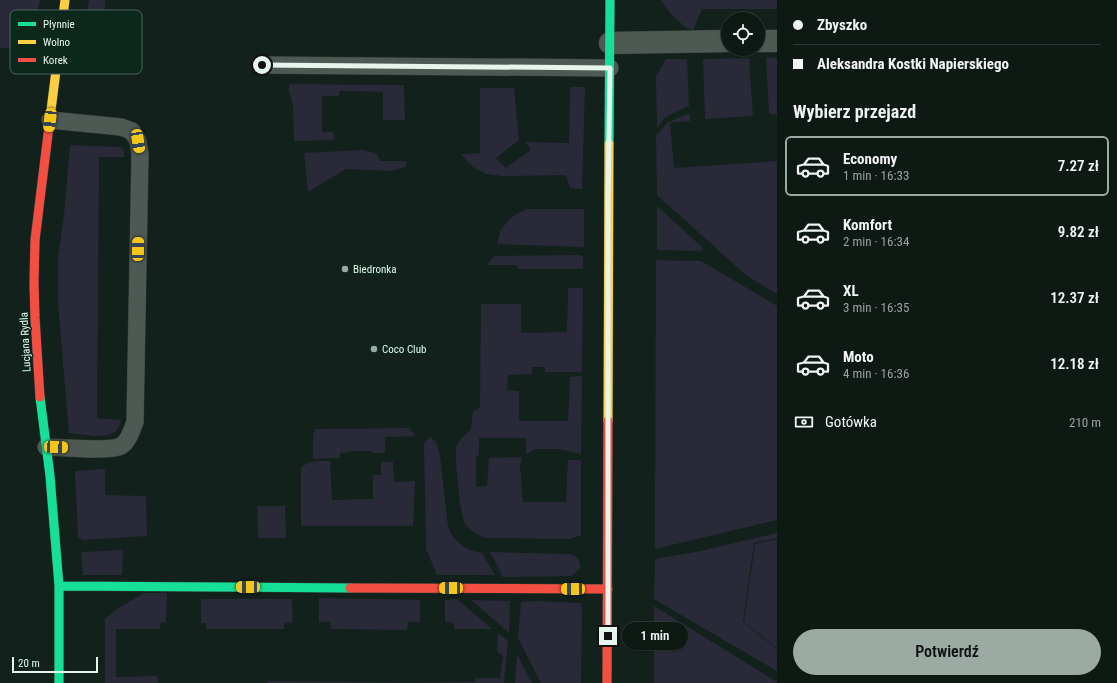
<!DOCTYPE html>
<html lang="pl">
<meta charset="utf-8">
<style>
body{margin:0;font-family:"Roboto Condensed",sans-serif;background:#1c2622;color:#f1f3f6;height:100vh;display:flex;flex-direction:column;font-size:15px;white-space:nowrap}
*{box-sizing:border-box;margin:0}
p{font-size:13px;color:#9ba0a0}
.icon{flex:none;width:22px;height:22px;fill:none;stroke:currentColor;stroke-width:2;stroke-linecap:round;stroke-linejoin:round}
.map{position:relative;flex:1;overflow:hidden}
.side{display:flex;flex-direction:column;background:#0e1914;width:340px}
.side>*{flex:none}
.banner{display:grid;align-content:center;height:88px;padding:0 16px;background:#0e1914}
.controls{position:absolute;left:721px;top:12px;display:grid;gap:8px}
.controls a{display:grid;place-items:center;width:44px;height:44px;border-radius:50%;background:#0e1914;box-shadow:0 1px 3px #0004,0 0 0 1px #2e3834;font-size:20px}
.scale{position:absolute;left:12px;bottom:10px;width:86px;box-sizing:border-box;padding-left:4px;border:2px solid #e5f5ed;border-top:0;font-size:11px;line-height:14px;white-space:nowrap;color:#e5f5ed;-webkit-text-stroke:3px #0c271c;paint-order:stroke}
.end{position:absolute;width:18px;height:18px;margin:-9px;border:5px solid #e5f5ed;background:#111;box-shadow:0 0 0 2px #111}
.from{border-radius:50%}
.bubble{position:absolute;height:28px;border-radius:14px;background:#0e1914;box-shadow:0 1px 3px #0004,0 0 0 1px #2e3834;font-size:13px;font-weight:600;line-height:28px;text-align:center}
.car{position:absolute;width:12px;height:24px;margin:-12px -6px;border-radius:5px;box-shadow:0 0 3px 1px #0007;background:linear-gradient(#f5c518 24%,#345 0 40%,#f5c518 0 76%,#345 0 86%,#f5c518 0)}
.banner b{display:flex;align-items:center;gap:14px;height:38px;font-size:15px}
.banner b+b{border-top:1px solid #2e3834}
.banner i{width:10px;height:10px;background:#f1f3f6}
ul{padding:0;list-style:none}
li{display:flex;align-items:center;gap:12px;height:60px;margin:0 8px 6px;padding:0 8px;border:2px solid transparent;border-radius:6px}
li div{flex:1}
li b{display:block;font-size:15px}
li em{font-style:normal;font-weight:600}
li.current{border-color:#9baba4}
li>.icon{width:36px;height:36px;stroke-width:1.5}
h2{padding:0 16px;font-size:18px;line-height:48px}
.pay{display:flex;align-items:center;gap:10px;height:44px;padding:0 16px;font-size:15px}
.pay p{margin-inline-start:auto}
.primary-button{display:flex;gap:8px;margin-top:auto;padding:8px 16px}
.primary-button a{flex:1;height:46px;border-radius:24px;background:#9baba4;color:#111;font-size:16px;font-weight:600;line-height:46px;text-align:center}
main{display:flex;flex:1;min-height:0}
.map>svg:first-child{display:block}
.green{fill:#2a2938}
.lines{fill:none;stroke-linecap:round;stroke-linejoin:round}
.lane-casing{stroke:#323d38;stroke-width:18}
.street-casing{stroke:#323d38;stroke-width:23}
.fast-casing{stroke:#323d38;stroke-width:10}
.slow-casing{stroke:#323d38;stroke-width:10}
.jam-casing{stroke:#323d38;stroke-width:10}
.lane{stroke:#4e5954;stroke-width:17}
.street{stroke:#4e5954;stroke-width:22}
.fast{stroke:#16e098;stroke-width:9}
.slow{stroke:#ffcf43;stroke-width:9}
.jam{stroke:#f24e42;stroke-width:9}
.route{stroke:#e5f5ed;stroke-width:5}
.poi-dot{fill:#9baba4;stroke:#0c271c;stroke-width:1.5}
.labels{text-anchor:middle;stroke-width:3;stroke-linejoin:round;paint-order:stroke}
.poi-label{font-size:11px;fill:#e5f5ed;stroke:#0c271c;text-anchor:start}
.street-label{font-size:11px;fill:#e5f5ed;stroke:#0c271c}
.key{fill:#0c271c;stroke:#4d655b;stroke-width:1}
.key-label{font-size:11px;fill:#e5f5ed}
</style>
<main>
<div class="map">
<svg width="777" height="683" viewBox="0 0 777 683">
<rect width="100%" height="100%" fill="#12211b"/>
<path class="green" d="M 0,0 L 40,0 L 36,24 L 17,22 L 14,48 L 0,48 Z
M 89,0 L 105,0 L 104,55 L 82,55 Z
M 661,0 L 777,0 L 777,9 L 702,9 L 693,30 L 685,27 L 670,13 Z
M 766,57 L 777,58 L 777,114 L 769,114 Z
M 749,58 L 753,116 L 705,119 L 703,59 Z
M 666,59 L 687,59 L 689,106 L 665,117 L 657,128 L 656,76 Z
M 289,84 L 404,85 L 405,120 L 383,120 L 383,92 L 340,91 L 339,96 L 322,96 L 322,132 L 333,132 L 334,140 L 294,141 L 293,106 L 289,92 Z
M 570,87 L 585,87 L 582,189 L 570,188 L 566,175 L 503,176 L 487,174 L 474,168 L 466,160 L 461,154 L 480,153 L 480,88 L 514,88 L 519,140 L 496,158 L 506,168 L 531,150 L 525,142 L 569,143 Z
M 690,113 L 690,121 L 670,123 L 674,168 L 777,161 L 777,294 L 747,276 L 657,195 L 656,136 L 668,122 Z
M 70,145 L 120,147 L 124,150 L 124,157 L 99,157 L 97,418 L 121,420 C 120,424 119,428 116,431 C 107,440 81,434 69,433 L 58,302 L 58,257 L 64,215 Z
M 364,150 L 377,154 L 380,161 L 406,161 L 406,167 L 391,171 L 346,169 L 308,192 L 304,153 Z
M 657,206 L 703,248 L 701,251 L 657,250 Z
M 526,209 L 584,209 L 584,247 L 497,244 L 501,229 L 513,216 Z
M 578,255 L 583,256 L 583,269 L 518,269 L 517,265 L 487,265 L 494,256 Z
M 656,260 L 701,261 L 777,306 L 777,520 L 655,549 Z
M 568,288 L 583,288 L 582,372 L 545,372 L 545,367 L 532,367 L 532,374 L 508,375 L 507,390 L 519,391 L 519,421 L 568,421 L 570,377 L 582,376 L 581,454 L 559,449 L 535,449 L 526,455 L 526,438 L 479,438 L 479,455 L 476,456 L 476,487 L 487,486 L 489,458 L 522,457 L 520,465 L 523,502 L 566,502 L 568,460 L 581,460 L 581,535 L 570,539 L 485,538 C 477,534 470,531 465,524 C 460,517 455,458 456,448 C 458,440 466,434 471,429 L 473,412 L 480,407 L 481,304 L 521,304 L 521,333 L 567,332 Z
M 410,428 L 415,436 L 385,437 L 385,453 L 373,453 L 372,451 L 349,451 L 349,452 L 340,453 L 340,458 L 313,459 L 313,435 L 315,429 Z
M 430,437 L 436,442 L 440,455 L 448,527 C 455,543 465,550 482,553 L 495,575 L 437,575 L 426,549 L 424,444 L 428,438 Z
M 330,461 L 332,500 L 373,499 L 373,475 L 381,475 L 381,462 L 393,462 L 394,482 L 415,481 L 413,526 L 301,526 L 301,468 C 308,460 320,461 330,461 Z
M 105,469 L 105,495 L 146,496 L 147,536 L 83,540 L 78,537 L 75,471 Z
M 257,506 L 285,506 L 286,538 L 258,538 Z
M 777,533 L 777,538 L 754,543 L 743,622 L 777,649 L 777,671 L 654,599 L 655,559 L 696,552 Z
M 777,539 L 777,648 L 744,622 L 755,544 Z
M 123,550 L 122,575 L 83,575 L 81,552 Z
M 490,552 L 568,554 C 577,555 581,560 580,569 L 571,576 L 503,577 Z
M 144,593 L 167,593 L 166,622 L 160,623 L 160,629 L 116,629 L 116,677 L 157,676 L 158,683 L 105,683 L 105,619 L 117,609 Z
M 319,598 L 420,600 L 420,622 L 408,622 L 407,630 L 331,629 L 331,622 L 319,622 Z
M 201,599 L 292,599 L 293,622 L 284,623 L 284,629 L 206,629 L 206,623 L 201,623 Z
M 457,599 L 492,629 L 454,629 L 454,623 L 445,622 L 445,600 Z
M 471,600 L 510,601 L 509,633 Z
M 536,601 L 581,603 L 582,609 L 581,683 L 541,683 L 518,638 L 521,602 Z
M 654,606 L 777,682 L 777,683 L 654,683 Z
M 498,633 L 508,641 L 504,683 L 267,683 L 268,681 L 409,683 L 475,682 L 475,678 L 500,678 L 503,656 L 497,651 Z
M 517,654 L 532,683 L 515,683 Z"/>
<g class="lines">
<defs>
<path id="lane" d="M 262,65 L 610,68
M 46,447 C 61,447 110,452 121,446 C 128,442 132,430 135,422 L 140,154 L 138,141 L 132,131 L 121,127 L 50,120"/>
<path id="street" d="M 758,41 L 777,41
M 610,43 L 728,41"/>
<path id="fast" d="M 609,144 L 610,0
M 40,397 L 50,476 L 59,586 L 59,683
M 59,586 L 350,588"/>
<path id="slow" d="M 50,118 L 65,0
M 608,421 L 609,144"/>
<path id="jam" d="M 40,397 L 35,318 L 34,283 L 35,240 L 50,118
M 350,588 L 608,589
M 607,683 L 608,421"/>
</defs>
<use href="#lane" class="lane-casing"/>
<use href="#street" class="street-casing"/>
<use href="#fast" class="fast-casing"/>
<use href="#slow" class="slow-casing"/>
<use href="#jam" class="jam-casing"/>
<use href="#lane" class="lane"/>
<use href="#street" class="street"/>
<use href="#fast" class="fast"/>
<use href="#slow" class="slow"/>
<use href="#jam" class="jam"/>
</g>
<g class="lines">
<path class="route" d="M 262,65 L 610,68 L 608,198 L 608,636"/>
</g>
<g class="poi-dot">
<circle cx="345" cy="269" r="4"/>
<circle cx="374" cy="349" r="4"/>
</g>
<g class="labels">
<g class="poi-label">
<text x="353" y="273">Biedronka</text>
<text x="382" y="353">Coco Club</text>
</g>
<g class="street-label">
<text transform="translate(25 342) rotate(-93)" y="4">Lucjana Rydla</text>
</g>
</g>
<rect x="10" y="10" width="132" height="64" rx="6" class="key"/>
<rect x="18" y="22" width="18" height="4" fill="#16e098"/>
<rect x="18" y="40" width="18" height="4" fill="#ffcf43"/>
<rect x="18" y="58" width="18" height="4" fill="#f24e42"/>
<g class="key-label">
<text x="43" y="28">Płynnie</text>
<text x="43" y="46">Wolno</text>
<text x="43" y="64">Korek</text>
</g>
</svg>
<div class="controls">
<a><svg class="icon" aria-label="locate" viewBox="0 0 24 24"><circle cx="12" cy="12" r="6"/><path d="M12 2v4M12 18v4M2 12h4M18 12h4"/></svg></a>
</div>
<div class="scale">20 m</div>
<i class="end from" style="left:262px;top:65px"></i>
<i class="end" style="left:608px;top:636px"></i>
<div class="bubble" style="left:622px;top:622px;width:66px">1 min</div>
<i class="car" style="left:50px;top:120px;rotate:187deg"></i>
<i class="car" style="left:138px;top:141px;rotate:171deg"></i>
<i class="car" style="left:138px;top:249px;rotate:1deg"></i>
<i class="car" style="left:56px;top:447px;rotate:92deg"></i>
<i class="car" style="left:248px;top:587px;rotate:270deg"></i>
<i class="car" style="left:451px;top:588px;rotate:270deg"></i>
<i class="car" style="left:573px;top:589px;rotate:270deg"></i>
</div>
<section class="side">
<div class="banner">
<b><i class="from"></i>Zbyszko</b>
<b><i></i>Aleksandra Kostki Napierskiego</b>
</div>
<h2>Wybierz przejazd</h2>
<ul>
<li class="current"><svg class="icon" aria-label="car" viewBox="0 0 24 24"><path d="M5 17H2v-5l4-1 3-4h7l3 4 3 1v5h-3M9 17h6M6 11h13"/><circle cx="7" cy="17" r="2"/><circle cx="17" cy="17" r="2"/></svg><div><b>Economy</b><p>1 min · 16:33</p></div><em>7.27 zł</em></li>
<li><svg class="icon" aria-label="car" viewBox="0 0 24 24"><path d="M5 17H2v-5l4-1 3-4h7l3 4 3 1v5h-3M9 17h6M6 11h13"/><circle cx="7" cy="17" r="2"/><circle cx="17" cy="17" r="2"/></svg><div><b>Komfort</b><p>2 min · 16:34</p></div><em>9.82 zł</em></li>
<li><svg class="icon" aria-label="car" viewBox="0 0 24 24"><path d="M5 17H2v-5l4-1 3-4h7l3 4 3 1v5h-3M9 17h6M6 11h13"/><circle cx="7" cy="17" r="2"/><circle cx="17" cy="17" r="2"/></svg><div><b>XL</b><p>3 min · 16:35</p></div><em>12.37 zł</em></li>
<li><svg class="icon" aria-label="car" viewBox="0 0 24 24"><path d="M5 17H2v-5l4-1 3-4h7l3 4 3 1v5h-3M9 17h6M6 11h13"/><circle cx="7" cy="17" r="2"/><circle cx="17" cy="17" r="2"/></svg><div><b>Moto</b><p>4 min · 16:36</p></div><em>12.18 zł</em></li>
</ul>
<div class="pay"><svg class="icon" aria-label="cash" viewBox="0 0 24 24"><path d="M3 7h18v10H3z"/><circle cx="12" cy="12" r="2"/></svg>Gotówka<p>210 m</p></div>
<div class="primary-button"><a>Potwierdź</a></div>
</section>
</main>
